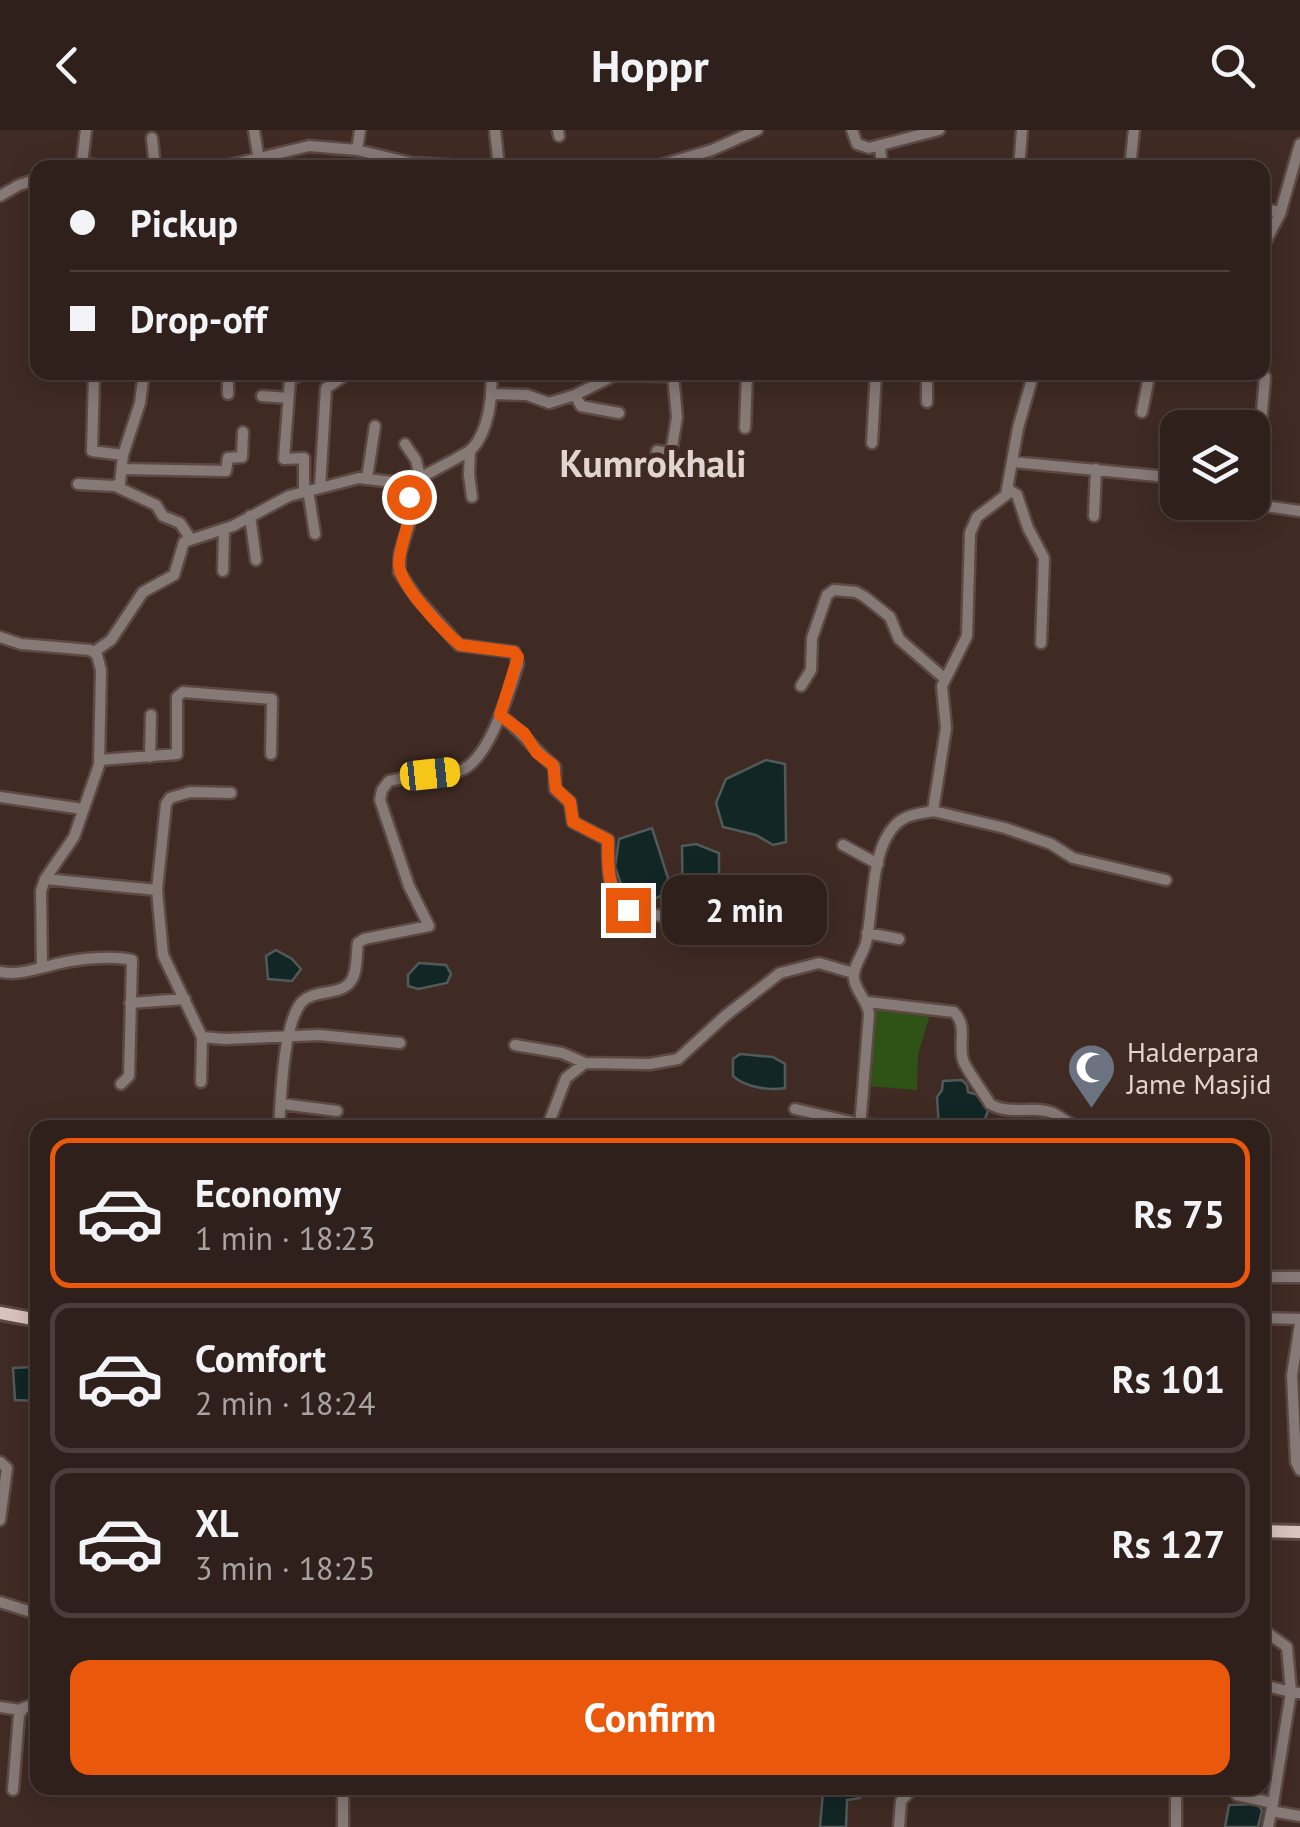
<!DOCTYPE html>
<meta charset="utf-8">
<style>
body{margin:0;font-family:"PT Sans",sans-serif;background:#382824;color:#f1f3f6;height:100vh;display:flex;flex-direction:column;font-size:38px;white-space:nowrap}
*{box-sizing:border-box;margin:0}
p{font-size:32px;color:#a8a3a3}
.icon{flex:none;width:55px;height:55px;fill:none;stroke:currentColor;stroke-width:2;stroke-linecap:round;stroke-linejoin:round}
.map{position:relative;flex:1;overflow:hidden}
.side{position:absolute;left:30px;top:990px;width:1240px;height:675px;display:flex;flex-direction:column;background:#30201b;border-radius:20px;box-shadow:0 5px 25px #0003,0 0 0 2px #4b3e3a}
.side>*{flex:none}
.hud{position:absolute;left:30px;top:30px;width:1240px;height:220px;border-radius:20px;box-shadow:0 5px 25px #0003,0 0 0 2px #4b3e3a;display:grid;align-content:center;height:220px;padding:0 40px;background:#30201b}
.fabs{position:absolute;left:1160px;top:280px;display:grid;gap:20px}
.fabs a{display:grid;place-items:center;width:110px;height:110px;border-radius:20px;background:#30201b;box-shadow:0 5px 25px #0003,0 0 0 2px #4b3e3a;font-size:50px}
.end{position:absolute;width:45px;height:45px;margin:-22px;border:12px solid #ea580c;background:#fff;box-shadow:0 0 0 5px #fff}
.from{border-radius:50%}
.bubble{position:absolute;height:70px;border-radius:20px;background:#30201b;box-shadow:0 5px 25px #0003,0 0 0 2px #4b3e3a;font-size:32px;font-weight:600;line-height:70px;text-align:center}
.car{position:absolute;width:30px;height:60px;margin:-30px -15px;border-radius:12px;box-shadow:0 0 8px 2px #0007;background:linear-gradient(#f5c518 24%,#345 0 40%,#f5c518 0 76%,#345 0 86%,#f5c518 0)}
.hud b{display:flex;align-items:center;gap:35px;height:95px;font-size:38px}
.hud b+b{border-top:2px solid #4b3e3a}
.hud i{width:25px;height:25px;background:#f1f3f6}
ul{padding:18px 0 0;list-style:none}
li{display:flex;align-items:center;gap:30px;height:150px;margin:0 20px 15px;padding:0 20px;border:5px solid #4b3e3a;border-radius:20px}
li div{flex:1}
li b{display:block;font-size:38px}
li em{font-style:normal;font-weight:600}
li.selected{border-color:#ea580c}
li>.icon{width:90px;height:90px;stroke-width:1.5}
.button{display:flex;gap:20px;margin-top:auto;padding:20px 40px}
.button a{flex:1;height:115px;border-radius:20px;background:#ea580c;color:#fff;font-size:40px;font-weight:600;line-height:115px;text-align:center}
header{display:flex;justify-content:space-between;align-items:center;height:130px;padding:0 40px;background:#30201b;font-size:45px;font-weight:600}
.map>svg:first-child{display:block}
.green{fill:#2f5217}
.water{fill:#122626;stroke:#505a59;stroke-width:2.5}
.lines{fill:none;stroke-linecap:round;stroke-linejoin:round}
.minor-casing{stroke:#5d4943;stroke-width:15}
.major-casing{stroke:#5d4943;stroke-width:18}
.minor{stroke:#867a77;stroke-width:10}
.major{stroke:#dbc3bd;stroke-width:12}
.route{stroke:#ea580c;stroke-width:12}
.labels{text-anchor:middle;stroke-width:10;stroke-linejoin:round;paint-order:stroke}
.poi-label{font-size:28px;fill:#e2d4cf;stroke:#402b24;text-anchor:start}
.district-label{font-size:38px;font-weight:bold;fill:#e2d4cf;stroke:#402b24}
</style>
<header><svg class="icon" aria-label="back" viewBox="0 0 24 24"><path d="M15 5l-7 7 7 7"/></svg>Hoppr<svg class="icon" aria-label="search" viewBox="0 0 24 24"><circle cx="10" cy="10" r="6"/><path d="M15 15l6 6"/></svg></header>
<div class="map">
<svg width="1300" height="1697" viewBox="0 0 1300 1697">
<rect width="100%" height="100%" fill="#402b24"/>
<path class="green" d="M 871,874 L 931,881 L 918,925 L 917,960 L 866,956 Z"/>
<path class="water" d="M 766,630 L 785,634 L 786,712 L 773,715 L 756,705 L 723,697 L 716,673 L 726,649 Z
M 652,698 L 668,748 L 662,765 L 650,771 L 624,763 L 615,737 L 619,709 Z
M 696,714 L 719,723 L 719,744 L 733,757 L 739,776 L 726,799 L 683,794 L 682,716 Z
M 276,820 L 292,829 L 301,839 L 292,851 L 268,849 L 266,826 Z
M 419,833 L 446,835 L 451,844 L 447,853 L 418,859 L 408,856 L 408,845 Z
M 740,924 L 773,927 L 785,934 L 785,958 C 769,961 745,957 733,946 L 733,929 Z
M 962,950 L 967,955 L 968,962 L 981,966 L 989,978 L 982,997 L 939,998 L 937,967 L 942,960 L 943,951 Z
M 32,1237 L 37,1238 L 37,1271 L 15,1270 L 13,1238 Z
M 819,1658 L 858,1658 L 860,1668 L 847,1670 L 846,1697 L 820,1697 L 823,1662 L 826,1659 Z
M 1257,1674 L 1262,1680 L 1258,1697 L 1225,1697 L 1229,1675 Z"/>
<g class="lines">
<defs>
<path id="minor" d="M 254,0 L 258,25
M 495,0 L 499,38
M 558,0 L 559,6
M 852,0 L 857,14 L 869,18 L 939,0
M 152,8 L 155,38
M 880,15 L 882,38
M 357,20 L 360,0
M 82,33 L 86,0
M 69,38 L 82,33 L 112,38
M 218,38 L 309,16 L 357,20 L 411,33 L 497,38
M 651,38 L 712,20 L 757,0
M 1019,38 L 1022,0
M 1130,38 L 1134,0
M 0,66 L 19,55 L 38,49
M 1262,79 L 1281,82
M 1262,118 L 1280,84 L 1300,14
M 228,242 L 228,264
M 297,242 L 298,246 L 290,249 L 284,329 L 304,328 L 304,361
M 927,242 L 927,272
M 94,246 L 92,321 L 123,325
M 493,264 L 527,265 L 549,273 L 575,265 L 615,245 L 667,246 L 683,242
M 575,265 L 581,276 L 619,283
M 262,266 L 288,268
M 1142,282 L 1150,242
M 1261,294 L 1265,247 L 1262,242
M 745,298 L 747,242
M 872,313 L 876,242
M 405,314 L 416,330 L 420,347
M 470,320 L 469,345 L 472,367
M 1013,332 L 1178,348
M 620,333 L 655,334 L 657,321 L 671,323 L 677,287 L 673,245
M 123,339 L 226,341 L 228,328 L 242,327 L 243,302
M 367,348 L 375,296
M 78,354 L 114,356 L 120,353 L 123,325 L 140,273 L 144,242
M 115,356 L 156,375 L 163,386 L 180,393 L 190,408
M 320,357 L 326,258 L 341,248 L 342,242
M 1008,359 L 1017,365 L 1028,398 L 1044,428 L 1041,513
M 308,360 L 315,404
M 1237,372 L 1300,381
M 250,386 L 256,430
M 1094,386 L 1096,339
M 223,441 L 224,400
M 0,507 L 21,514 L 90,520 L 97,525 L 101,540 L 99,635 L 74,707 L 45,749 L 41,761 L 42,837
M 94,522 L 111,510 L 143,462 L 174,445 L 184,412 L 233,396 L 289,366 L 359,348 L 409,354 C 420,347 465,325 472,319 C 489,300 493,266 491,242
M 801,556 L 811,540 L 812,508 L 827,465 L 834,460 L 856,462 L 865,467 L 890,487 L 899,509 L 944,548
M 500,585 C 522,601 535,621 555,637 L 555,659 L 570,672 L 573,692 L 608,710 C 608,766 610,781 670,787
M 150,627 L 151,585
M 100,630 L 177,624 L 177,567 L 183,562 L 272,569 L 271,624
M 231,663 L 190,662 L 170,668 L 166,674 L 157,760 L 163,825 L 202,907 L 225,909 L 319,905 L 400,913
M 0,667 L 83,679
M 933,681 L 1005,698 L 1051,714 L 1073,728 L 1166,750
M 843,715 L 878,734
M 45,749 L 157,760
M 867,803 L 899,809
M 0,842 C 19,845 31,840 49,836 C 72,829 109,825 132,830 L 129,946 L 121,954
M 868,872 L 954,882 C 968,896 958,913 963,930 C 965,938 984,963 990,974 C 1010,986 1033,975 1053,983 C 1064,988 1067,994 1081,998
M 130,873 L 185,869
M 515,915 L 562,923 L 585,933
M 201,952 L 202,907
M 282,974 L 337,981
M 795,979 L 860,994 L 905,998
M 279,998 C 281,968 283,895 301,873 C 314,858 340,867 351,851 C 358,841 356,824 358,813 L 364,809 L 429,796 L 409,756 L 380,670 L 382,660 L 389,651 C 412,645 437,647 459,641 C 489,632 509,561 518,534 L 514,522 L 459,515 L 417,468 L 399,442 L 400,423 L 410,391 L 409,354
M 547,998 L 566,948 L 585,933 L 650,934 L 678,929 L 725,886 L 780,843 L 819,833 L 853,843
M 860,998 L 869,884 C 867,869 856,862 854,849 C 852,837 863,825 866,813 C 874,780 869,709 903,689 C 911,684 924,683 933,681 L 946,598 L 942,556 L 967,506 L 970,403 L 977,387 L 1006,365 L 1018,298 L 1034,242
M 1262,1147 L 1300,1147
M 1262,1188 L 1300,1189
M 1300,1194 L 1292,1245 L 1296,1332 L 1300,1340
M 0,1332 L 7,1338 L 0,1390
M 1262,1419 L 1264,1401
M 0,1472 L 28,1481 L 38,1481
M 37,1481 L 38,1497
M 1262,1499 L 1287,1517 L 1291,1562 L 1262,1555
M 0,1577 L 20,1580
M 1176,1658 L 1176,1697
M 1232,1658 L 1237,1665 L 1273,1673 L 1268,1697
M 13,1660 L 19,1585 L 23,1578 L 38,1573
M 1273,1673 L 1291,1562 L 1300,1563
M 1271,1681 L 1300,1686
M 343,1697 L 343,1658
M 899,1697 L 901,1671 L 913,1658"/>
<path id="major" d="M 0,1183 L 38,1190
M 1262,1401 L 1300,1402"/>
</defs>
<use href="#minor" class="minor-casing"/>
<use href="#major" class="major-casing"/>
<use href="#minor" class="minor"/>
<use href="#major" class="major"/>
</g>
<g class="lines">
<path class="route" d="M 409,367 C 412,394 402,406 399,431 C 396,452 443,500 460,515 L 514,522 L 518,527 L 500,585 L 524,603 L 537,623 L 553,635 L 556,659 L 570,672 L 573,692 L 608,710 C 608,737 606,760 628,780"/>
</g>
<defs>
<symbol id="mosque-pin" viewBox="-11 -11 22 30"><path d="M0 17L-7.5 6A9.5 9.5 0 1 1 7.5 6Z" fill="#6b7280" stroke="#402b24"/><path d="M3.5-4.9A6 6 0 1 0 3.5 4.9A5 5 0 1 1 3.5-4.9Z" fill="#fff"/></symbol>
</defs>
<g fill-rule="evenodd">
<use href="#mosque-pin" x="1064" y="910" width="55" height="75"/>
</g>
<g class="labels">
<g class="poi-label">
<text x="1127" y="932">Halderpara<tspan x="1127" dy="32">Jame Masjid</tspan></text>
</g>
<g class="district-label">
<text x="653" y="347">Kumrokhali</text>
</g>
</g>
</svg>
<div class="fabs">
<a><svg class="icon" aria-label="layers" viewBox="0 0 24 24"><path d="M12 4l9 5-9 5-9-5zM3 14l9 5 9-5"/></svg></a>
</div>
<i class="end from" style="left:409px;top:367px"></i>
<i class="end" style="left:628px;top:780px"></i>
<div class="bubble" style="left:662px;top:745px;width:165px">2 min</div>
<i class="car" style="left:430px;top:644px;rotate:84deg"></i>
<div class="hud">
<b><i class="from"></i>Pickup</b>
<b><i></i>Drop-off</b>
</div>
<section class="side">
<ul>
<li class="selected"><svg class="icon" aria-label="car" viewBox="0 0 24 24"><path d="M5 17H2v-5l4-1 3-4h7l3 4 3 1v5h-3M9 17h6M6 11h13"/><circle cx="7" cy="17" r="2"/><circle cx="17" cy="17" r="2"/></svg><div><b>Economy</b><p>1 min · 18:23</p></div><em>Rs 75</em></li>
<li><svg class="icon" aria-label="car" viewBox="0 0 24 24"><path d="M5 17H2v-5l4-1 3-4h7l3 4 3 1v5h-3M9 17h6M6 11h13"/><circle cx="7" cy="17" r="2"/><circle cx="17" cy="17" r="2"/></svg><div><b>Comfort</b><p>2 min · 18:24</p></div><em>Rs 101</em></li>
<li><svg class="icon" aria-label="car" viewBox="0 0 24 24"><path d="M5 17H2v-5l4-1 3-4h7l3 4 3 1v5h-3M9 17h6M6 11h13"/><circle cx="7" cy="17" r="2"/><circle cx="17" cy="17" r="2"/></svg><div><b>XL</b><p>3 min · 18:25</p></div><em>Rs 127</em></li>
</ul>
<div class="button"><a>Confirm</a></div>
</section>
</div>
